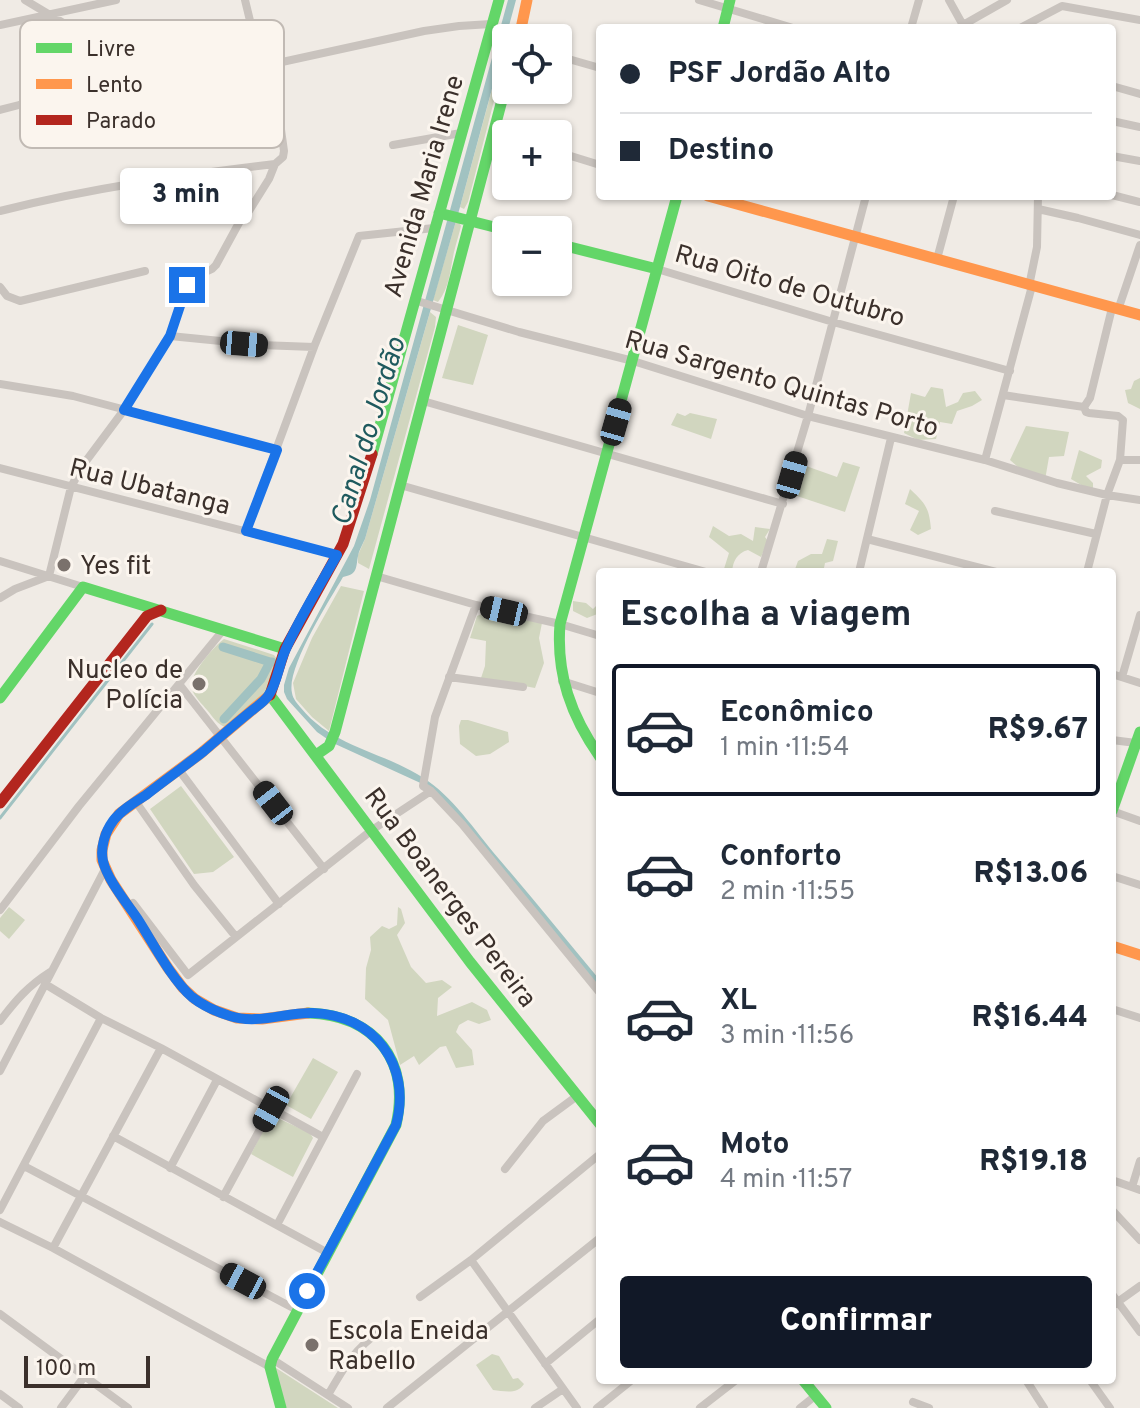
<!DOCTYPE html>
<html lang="pt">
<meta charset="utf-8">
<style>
body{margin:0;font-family:Overpass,sans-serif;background:#f2f2f3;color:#1f2937;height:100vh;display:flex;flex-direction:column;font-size:30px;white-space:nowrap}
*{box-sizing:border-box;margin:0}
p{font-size:26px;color:#747a83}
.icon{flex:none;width:44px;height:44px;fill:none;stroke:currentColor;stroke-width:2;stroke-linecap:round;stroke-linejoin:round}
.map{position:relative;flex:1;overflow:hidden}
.details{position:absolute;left:596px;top:568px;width:520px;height:816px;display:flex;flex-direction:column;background:#fff;border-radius:8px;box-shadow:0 2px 6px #0004}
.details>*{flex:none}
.banner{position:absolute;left:596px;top:24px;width:520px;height:176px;border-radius:8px;box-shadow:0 2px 6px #0004;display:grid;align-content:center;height:176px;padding:0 24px;background:#fff}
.buttons{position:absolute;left:492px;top:24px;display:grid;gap:16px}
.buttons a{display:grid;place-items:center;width:80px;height:80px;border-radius:8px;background:#fff;box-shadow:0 2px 6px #0004;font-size:40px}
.scale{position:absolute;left:24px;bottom:20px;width:126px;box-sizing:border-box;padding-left:8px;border:4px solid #3b302b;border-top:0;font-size:22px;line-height:28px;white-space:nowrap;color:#3b302b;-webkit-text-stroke:6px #fbf5ee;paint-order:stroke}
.end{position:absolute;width:36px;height:36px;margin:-18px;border:10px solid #1a73e8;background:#fff;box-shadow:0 0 0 4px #fff}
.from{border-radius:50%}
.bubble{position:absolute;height:56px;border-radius:8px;background:#fff;box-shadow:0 2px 6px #0004;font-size:26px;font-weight:800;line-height:56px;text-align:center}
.car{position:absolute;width:24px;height:48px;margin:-24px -12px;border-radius:10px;box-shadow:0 0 6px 2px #0007;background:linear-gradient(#222 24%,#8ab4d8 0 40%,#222 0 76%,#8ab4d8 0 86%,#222 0)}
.banner b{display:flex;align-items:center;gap:28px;height:76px;font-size:30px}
.banner b+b{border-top:2px solid #e0e1e3}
.banner i{width:20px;height:20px;background:#1f2937}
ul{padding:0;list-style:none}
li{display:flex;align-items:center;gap:24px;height:132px;margin:0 16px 12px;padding:0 8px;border:4px solid transparent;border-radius:8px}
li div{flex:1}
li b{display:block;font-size:30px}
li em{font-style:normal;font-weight:800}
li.selected{border-color:#111827}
li>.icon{width:72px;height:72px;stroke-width:1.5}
h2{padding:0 24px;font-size:36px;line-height:96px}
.action{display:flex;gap:16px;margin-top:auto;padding:16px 24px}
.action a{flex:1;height:92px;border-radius:8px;background:#111827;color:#fff;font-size:32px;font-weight:800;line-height:92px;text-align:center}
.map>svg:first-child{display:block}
.green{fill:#d1d6bf}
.water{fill:#a1c2c1}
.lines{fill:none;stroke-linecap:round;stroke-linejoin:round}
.stream{stroke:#a1c2c1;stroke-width:3}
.canal{stroke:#a1c2c1;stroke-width:9}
.street{stroke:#c9c3be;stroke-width:8}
.fast{stroke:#63d668;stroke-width:11}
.slow{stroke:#ff974d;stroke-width:11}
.jam{stroke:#b3261e;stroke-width:11}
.route{stroke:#1a73e8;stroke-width:10}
.poi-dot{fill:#7a716c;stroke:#fbf5ee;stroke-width:3}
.labels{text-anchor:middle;stroke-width:6;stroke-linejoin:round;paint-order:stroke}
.street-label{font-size:26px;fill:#3b302b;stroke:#fbf5ee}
.poi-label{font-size:26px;fill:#3b302b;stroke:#fbf5ee;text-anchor:start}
.water-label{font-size:28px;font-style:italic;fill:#1f5a5e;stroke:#fbf5ee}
.key{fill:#fbf5ee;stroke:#c1bab4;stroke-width:2}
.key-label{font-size:22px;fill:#3b302b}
</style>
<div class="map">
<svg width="1140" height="1408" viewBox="0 0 1140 1408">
<rect width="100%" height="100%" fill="#f0ebe5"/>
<path class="green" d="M 506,38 L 506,54 L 468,202 L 464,209 L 460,207 Z
M 456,221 L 459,222 L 461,226 C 459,235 456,243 454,252 C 450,270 450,287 438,302 L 433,300 Z
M 430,312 L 436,317 L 435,327 L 369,569 L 358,563 L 358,555 L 365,539 Z
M 458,325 L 488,335 L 473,385 L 442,378 Z
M 1140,378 L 1140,409 L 1128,403 L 1125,390 L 1131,389 L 1134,381 Z
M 931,387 L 943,389 L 946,407 L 958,402 L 963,393 L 975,391 L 982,400 L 972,406 L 957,411 L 952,424 L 940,422 L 936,439 L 918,440 L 904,433 L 911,393 L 925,397 Z
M 677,413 L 685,416 L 690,413 L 717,419 L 711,439 L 671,425 Z
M 1026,426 L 1069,432 L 1064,456 L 1049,457 L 1045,480 L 1018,467 L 1010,460 Z
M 1079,450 L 1102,460 L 1101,468 L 1086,476 L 1093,483 L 1093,492 L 1071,479 Z
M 843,462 L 860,467 L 845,512 L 797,496 L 806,466 L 837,477 Z
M 910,489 C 926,504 929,508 931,529 L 918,535 L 910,530 L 919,511 L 905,504 Z
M 713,526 L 729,536 L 741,534 L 753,541 L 755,527 L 770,529 L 765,537 L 768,541 L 761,557 L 748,550 C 737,553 733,561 732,572 L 723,572 L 729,553 L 709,537 Z
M 827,539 L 838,541 L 833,561 L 825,563 L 824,568 L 815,572 L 794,572 L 798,561 L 811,554 L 822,554 Z
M 341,586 L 364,591 L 329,731 L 312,717 L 296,699 L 293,683 L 312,638 Z
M 573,601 L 586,603 L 593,609 L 600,602 L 600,613 L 587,618 L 573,611 Z
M 486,612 L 542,623 L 539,638 L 544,663 L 535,688 L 481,678 L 485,666 L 486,641 L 470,638 L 477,616 Z
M 224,639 L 274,655 L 277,659 L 266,692 L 225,727 C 217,724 213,717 207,710 C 202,704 195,697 192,690 C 186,678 214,646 224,639 Z
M 461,720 L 468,720 L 508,732 L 509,742 L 490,754 L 476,756 L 460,744 L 459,726 Z
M 181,786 L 234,857 L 213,872 L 194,874 L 150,809 Z
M 9,907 L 25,920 L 9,939 L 0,931 L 0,918 Z
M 398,907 L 401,909 L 405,923 L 397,935 L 411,967 L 426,983 L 442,980 L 452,987 L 438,998 L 437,1016 L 472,1002 L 487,1010 L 491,1020 L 479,1024 L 468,1020 L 459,1025 L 456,1032 L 472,1050 L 474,1065 L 456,1068 L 446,1046 L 440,1047 L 419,1065 L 414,1056 L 400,1065 L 388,1020 L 365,999 L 366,968 L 371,950 L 370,937 L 382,926 L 389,929 L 397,925 Z
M 313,1058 L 338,1072 L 311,1119 L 286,1105 Z
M 271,1115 L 310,1133 L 313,1138 L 293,1177 L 251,1154 Z
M 492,1354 L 499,1356 L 513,1379 L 518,1378 L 524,1384 C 517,1395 504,1391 493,1390 L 476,1365 Z
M 273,1366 L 338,1408 L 284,1408 Z"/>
<path class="water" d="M 508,0 L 516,0 L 460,207 L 365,539 C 363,543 361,547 359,552 C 355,565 360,574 343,577 C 329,601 286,668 292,693 C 293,699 297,703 301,708 C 331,745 378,751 417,774 C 448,791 471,825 493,852 C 529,894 564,937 599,979 L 600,991 L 427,786 L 333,743 L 317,732 L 287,699 L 284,692 L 284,685 L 289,668 L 354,546 L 370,500 Z"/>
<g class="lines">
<path class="stream" d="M 0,818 L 152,624"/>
<path class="canal" d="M 223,647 L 270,662
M 224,719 L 261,679 L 270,662 L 272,662"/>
<path class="street" d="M 25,0 L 140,69 L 177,82
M 699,0 L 793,28
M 949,0 L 964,27
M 0,25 L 116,0
M 963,25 L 1007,0
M 911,28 L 919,0
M 1020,28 L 1062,6 L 1140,20
M 558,56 L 600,68
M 1112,86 L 1140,94
M 0,110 L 19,105 L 97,93 L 181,84 L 424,31 L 459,26 L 491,24
M 1112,121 L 1140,127
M 493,130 L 506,134
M 393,145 L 461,133
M 558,152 L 600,165
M 1112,156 L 1140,161
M 1112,195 L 1140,202
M 1038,209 L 1078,218 L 1140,235
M 0,211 C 90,188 183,175 275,164
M 937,259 L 954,196
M 657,269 L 833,322 L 1010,371
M 1029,286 L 1037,247 L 1038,196
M 0,287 L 7,296 L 20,301 L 145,271
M 414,300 L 519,332 L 633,361 L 808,416 L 985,460 L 1057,483 L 1107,495 L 1140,500
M 1118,310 L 1140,245
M 170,336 L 260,345 L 314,347
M 0,384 L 73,396 L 277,450
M 1003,395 L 1084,407
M 423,401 L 783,504
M 1084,407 L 1086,412 L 1089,413 L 1118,416 L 1123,420 L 1120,460 L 1107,495 L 1087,572
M 1084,407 L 1090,398 L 1112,308
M 985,460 L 1032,286
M 1120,460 L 1140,460
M 0,468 L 337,555
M 400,485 L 706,572
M 995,511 L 1096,534
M 246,531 L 314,347 L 359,236 L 434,228
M 867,539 L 996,572
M 0,561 L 83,587
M 761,572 L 808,416 L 866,196
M 859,572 L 891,438
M 376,576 L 476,605 L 560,624 L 600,636
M 0,598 L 15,589 L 49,576 L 71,487 L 83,465 L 124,410 L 170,336 L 187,285 L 197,276 L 212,269 L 216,265 L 240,221 L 249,211 L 269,179 L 275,164 L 283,157 L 284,151 L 278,108 L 261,66 L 245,0
M 476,605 L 435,717 L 423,786 L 431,791 L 462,824 L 600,993
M 1112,674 L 1140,683
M 449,677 L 523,687
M 1122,677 L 1140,615
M 562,681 L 600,693
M 179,684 L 324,869
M 1112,740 L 1136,743
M 179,770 L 279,904
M 136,802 L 194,885 L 236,937
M 1112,811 L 1140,821
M 1112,876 L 1140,885
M 133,903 L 188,975 L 372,830 L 431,791
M 0,910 L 79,806 L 224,629
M 45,984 L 101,1018 L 161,1048 L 323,1137
M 1112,1009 L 1140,1018
M 0,1021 C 16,1000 28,986 50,972
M 0,1071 L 105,869
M 113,1136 L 328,1253
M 24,1166 L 297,1310
M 170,1168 L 217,1080
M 505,1169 L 543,1121 L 577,1096
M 1112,1180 L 1140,1190
M 1132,1187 L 1140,1161
M 223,1197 L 271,1109
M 0,1210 L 101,1018
M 1112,1210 L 1140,1240
M 0,1222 L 53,1248 L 270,1367
M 277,1225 L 357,1074
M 53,1248 L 161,1048
M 471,1260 L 577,1408
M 1112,1294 L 1140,1332
M 420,1297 L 471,1260 L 600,1154
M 1112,1306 L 1140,1286
M 0,1314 L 128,1408
M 272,1359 L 348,1408
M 545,1364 L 600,1319
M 1026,1380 L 1044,1408
M 1090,1380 L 1110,1408
M 0,1394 L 19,1408
M 328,1395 C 344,1367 355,1348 383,1329
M 913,1402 L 929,1408
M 61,1408 L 84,1377
M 387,1408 L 600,1238
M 535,1408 L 563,1389
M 597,1408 L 632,1380
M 700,1408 L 736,1380
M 800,1408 L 815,1396"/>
<path class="fast" d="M 723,28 L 730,0
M 439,213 L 506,230
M 558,244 L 657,269
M 372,454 L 499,0
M 270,695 L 470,962 L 600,1124
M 0,698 L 83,587 L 285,649
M 316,755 L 329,746 L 335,732 L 506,85
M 600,757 C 571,716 556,674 560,624 L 677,196
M 1112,811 L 1140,732
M 803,1380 L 826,1408
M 281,1408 L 270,1367 L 272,1359 L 396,1125 C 411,1060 374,1015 308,1013"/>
<path class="slow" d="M 519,38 L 527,0
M 708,196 L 1140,315
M 270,695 L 200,754 L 119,814 L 106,834 L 102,850 L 102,860 L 111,880 L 168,968 L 183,988 L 195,999 L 214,1010 L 237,1018 L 262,1019 L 308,1013
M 1112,946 L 1140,955"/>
<path class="jam" d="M 270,695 L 285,649 L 343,544 L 372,454
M 0,803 L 147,616 L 161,610"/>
</g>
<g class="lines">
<path class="route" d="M 187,285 L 170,336 L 124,410 L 277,450 L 246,531 L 337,555 C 320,585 298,620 285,651 C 279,664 277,685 268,696 C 264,702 256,707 250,712 C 234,725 219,738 204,751 C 185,766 165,780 146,795 C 135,802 121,810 113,821 C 105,832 100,848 103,861 C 107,879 126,902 137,918 C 152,941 171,979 192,997 C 202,1005 217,1012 230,1016 C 258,1025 285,1012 313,1013 C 375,1015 412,1066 396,1125 L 307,1291"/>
</g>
<g class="poi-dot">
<circle cx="64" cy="565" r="8"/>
<circle cx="199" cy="684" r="8"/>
<circle cx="312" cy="1345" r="8"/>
</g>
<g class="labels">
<g class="street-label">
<text transform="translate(423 186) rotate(-74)" y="9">Avenida Maria Irene</text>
<text transform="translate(790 285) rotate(16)" y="9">Rua Oito de Outubro</text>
<text transform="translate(782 383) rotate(16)" y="9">Rua Sargento Quintas Porto</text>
<text transform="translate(150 486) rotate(14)" y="9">Rua Ubatanga</text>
<text transform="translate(451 897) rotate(53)" y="9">Rua Boanerges Pereira</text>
</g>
<g class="poi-label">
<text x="80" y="574">Yes fit</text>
<text x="183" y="678" text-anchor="end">Nucleo de<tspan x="183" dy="30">Polícia</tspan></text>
<text x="328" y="1339">Escola Eneida<tspan x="328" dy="30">Rabello</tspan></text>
</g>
<g class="water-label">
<text transform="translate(367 431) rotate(-73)" y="10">Canal do Jordão</text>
</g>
</g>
<rect x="20" y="20" width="264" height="128" rx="12" class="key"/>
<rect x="36" y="43" width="36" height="10" fill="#63d668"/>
<rect x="36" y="79" width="36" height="10" fill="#ff974d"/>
<rect x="36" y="115" width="36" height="10" fill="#b3261e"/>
<g class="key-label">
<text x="86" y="56">Livre</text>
<text x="86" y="92">Lento</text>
<text x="86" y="128">Parado</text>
</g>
</svg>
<div class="buttons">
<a><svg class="icon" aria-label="locate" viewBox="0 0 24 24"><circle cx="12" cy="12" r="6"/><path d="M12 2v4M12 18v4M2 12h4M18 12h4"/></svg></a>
<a>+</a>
<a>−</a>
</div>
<div class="scale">100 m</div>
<i class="end from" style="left:307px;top:1291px"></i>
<i class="end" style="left:187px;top:285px"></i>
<div class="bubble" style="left:120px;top:168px;width:132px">3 min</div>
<i class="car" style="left:244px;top:344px;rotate:95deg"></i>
<i class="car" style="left:616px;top:422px;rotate:16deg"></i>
<i class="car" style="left:792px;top:475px;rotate:16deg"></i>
<i class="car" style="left:504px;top:611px;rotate:283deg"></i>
<i class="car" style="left:273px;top:803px;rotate:322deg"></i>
<i class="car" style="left:271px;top:1109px;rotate:209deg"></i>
<i class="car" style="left:243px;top:1281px;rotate:298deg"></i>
<div class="banner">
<b><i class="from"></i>PSF Jordão Alto</b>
<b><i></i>Destino</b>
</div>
<section class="details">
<h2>Escolha a viagem</h2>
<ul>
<li class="selected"><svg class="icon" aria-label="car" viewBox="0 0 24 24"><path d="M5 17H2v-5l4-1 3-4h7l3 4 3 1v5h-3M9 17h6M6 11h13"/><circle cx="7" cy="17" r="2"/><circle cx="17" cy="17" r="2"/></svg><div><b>Econômico</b><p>1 min · 11:54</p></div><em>R$9.67</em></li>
<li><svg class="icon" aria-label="car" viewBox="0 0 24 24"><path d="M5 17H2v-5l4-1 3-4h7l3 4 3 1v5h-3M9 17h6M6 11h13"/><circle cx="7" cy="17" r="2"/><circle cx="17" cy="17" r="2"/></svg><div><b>Conforto</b><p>2 min · 11:55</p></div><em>R$13.06</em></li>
<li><svg class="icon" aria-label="car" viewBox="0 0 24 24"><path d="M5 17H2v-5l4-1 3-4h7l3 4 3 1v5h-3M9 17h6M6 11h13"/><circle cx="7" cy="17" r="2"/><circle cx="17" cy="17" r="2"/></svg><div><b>XL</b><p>3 min · 11:56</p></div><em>R$16.44</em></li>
<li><svg class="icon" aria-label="car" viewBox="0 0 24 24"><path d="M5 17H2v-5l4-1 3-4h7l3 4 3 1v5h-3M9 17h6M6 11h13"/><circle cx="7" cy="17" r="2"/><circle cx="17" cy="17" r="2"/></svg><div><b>Moto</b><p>4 min · 11:57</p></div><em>R$19.18</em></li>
</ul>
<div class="action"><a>Confirmar</a></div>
</section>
</div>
